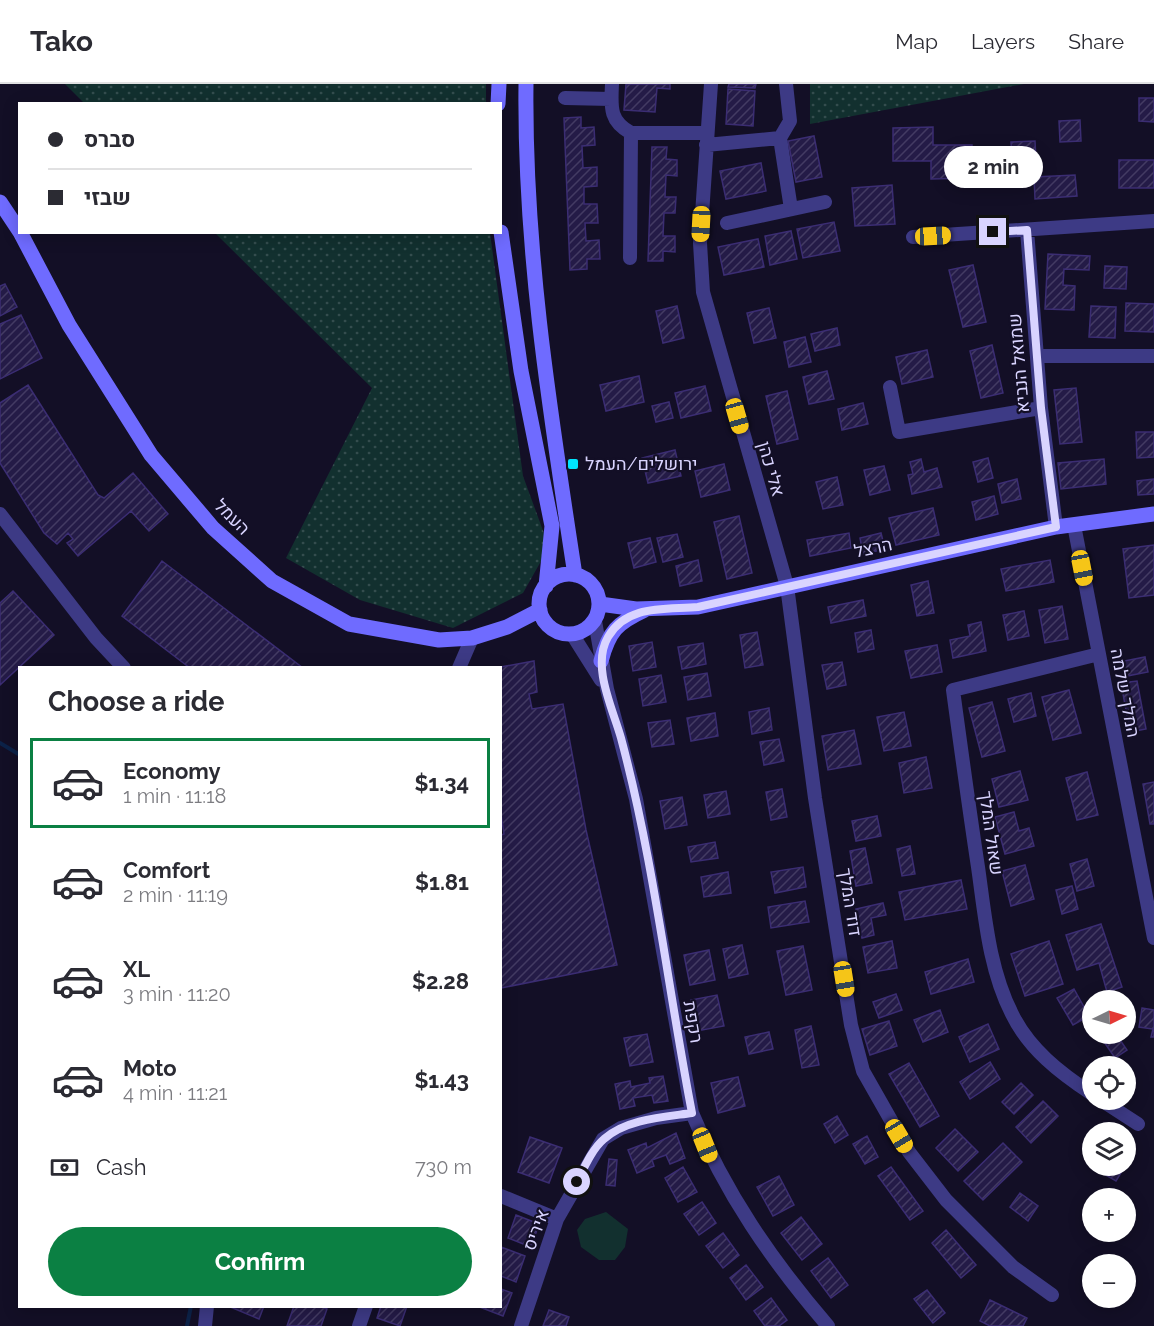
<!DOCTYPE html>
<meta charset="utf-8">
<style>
body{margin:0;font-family:Raleway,Heebo,sans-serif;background:#f2f2f3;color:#2b2b33;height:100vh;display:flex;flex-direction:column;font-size:22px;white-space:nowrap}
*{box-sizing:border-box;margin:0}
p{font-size:20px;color:#7c7c81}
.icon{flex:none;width:33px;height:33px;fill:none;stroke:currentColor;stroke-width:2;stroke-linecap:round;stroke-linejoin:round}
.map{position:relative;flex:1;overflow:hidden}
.sheet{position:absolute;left:18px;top:582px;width:484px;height:642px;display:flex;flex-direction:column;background:#fff;border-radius:0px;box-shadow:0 3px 15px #0003}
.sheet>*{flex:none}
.hud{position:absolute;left:18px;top:18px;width:484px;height:132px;border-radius:0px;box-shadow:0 3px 15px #0003;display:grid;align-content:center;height:132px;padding:0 30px;background:#fff}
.needle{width:39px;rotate:85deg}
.controls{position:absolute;left:1082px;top:906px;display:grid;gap:12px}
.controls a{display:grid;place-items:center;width:54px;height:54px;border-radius:50%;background:#fff;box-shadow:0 3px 15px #0003;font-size:30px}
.end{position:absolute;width:27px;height:27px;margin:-14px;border:8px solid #d9d4ff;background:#111;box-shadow:0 0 0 3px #111}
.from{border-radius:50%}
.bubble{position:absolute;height:42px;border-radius:21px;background:#fff;box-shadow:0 3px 15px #0003;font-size:20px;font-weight:700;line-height:42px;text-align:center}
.car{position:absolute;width:18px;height:36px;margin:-18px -9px;border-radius:8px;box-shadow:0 0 4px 2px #0007;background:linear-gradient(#f5c518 24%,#345 0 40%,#f5c518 0 76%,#345 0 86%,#f5c518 0)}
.hud b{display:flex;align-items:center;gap:21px;height:57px;font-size:22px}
.hud b+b{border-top:2px solid #e1e1e2}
.hud i{width:15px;height:15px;background:#2b2b33}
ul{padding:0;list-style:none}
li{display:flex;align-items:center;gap:18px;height:90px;margin:0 12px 9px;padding:0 18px;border:3px solid transparent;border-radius:0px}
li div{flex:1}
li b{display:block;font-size:22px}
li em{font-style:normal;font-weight:700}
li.current{border-color:#0b8043}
li>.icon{width:54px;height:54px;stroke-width:1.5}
h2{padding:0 30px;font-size:27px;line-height:72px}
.pay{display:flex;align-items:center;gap:15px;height:66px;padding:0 30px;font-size:22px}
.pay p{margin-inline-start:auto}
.button{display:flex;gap:12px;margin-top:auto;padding:12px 30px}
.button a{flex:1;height:69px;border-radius:36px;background:#0b8043;color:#fff;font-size:24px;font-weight:700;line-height:69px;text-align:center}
header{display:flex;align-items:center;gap:36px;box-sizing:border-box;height:84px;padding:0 30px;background:#fff;border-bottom:2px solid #e1e1e2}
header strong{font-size:28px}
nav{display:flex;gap:33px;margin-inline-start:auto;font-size:21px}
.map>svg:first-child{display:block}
.grass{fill:url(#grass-dots)}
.park{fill:#12302f}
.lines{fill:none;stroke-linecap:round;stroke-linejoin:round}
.stream{stroke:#0c2248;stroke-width:4}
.building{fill:url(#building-hatch);stroke:#3b2d73;stroke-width:1.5}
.street{stroke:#3d3a85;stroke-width:14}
.secondary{stroke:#6f6bff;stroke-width:15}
.route{stroke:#d9d4ff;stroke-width:8}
.poi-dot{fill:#00e5ff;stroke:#130f26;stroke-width:2}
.labels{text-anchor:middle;stroke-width:4.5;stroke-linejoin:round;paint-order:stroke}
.street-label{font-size:18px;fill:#d9d4ff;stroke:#130f26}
.poi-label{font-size:18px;fill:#d9d4ff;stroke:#130f26;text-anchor:start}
</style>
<header>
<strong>Tako</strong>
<nav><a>Map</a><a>Layers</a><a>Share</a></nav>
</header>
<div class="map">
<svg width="1154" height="1242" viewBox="0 0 1154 1242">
<defs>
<pattern id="grass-dots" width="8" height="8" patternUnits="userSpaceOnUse" patternTransform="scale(1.5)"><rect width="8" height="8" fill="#12302f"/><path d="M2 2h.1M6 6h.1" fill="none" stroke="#344d4e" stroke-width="1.8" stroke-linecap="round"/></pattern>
<pattern id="building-hatch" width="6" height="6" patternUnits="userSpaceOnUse" patternTransform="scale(1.5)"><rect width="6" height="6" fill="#241b47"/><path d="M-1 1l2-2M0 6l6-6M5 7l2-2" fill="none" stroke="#433b63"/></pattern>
</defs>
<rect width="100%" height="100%" fill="#130f26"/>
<path class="grass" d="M 65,0 L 486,0 L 486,19 L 85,20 Z
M 810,0 L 1024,0 L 810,40 Z
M 215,149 L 490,149 L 523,392 L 549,463 L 523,509 L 453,544 L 360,516 L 286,474 L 372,304 Z"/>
<path class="park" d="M 606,1128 L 628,1145 L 625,1163 L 615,1176 L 599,1176 L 581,1163 L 577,1146 L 585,1135 Z"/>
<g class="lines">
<path class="stream" d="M 0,659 L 20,671
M 187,1242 L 191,1222"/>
</g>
<path class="building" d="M 626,0 L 670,0 L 670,5 L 657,4 L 655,28 L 624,26 Z
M 729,0 L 756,0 L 755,4 L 728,3 Z
M 728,5 L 755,7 L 753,42 L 726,40 Z
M 1139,14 L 1154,14 L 1154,38 L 1139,37 Z
M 581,33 L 581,44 L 594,43 L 595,61 L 582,62 L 583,84 L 597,83 L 597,102 L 584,103 L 584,120 L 597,120 L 598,139 L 585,139 L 586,157 L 599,156 L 600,175 L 587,175 L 587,185 L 570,186 L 564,34 Z
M 1080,36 L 1081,57 L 1060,58 L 1059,37 Z
M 933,43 L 933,61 L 972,61 L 972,94 L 931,95 L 931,77 L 893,77 L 893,44 Z
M 814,52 L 822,93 L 796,98 L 788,57 Z
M 1035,57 L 1036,76 L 1012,77 L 1011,58 Z
M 652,63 L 667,63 L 666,75 L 677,76 L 677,92 L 666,91 L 665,113 L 676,113 L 675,129 L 664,129 L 663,152 L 675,152 L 675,168 L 663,167 L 663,177 L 648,177 Z
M 1119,76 L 1154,76 L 1154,104 L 1119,104 Z
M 761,79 L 766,107 L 726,115 L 720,87 Z
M 1075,91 L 1077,112 L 1035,115 L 1034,93 Z
M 892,101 L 895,140 L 855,142 L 852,104 Z
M 834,138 L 840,167 L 803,174 L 797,145 Z
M 791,147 L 797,175 L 770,181 L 765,152 Z
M 758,155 L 764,183 L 724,191 L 718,163 Z
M 1048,170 L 1090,172 L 1089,186 L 1064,185 L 1063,201 L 1075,202 L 1074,226 L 1045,225 Z
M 973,181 L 986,238 L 963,243 L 949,186 Z
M 1105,182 L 1127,183 L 1126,205 L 1104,204 Z
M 5,200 L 17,223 L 0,232 L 0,202 Z
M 1126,219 L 1154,220 L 1154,248 L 1125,247 Z
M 677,222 L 684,254 L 663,259 L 656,227 Z
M 1091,222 L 1116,223 L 1115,254 L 1089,253 Z
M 769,224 L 776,254 L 754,259 L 747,229 Z
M 21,231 L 42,274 L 0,295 L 0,240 Z
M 837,244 L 840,261 L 815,267 L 811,250 Z
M 805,253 L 811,278 L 789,283 L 784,258 Z
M 992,261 L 1003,309 L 981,314 L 970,267 Z
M 927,266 L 933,293 L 902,300 L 896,273 Z
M 827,287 L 834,315 L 809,320 L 803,293 Z
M 639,292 L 644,318 L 606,327 L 600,301 Z
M 28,301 L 98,411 L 104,414 L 133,389 L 168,430 L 149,447 L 131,427 L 78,472 L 67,459 L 73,455 L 68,449 L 57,460 L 44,449 L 0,379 L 0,319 Z
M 705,302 L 711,327 L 681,334 L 675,309 Z
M 1076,304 L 1082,358 L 1060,360 L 1054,306 Z
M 787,307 L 798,355 L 777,360 L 766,312 Z
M 669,318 L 673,334 L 656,338 L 652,322 Z
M 863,319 L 868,340 L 842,346 L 838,325 Z
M 1136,348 L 1154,348 L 1154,373 L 1137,374 Z
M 675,366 L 681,392 L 648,399 L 642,374 Z
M 988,374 L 993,394 L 978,398 L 973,378 Z
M 921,375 L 924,388 L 937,384 L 942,403 L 912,410 L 908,391 L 913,390 L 910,378 Z
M 1104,375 L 1106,400 L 1061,405 L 1058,379 Z
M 724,380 L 730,406 L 701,413 L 695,387 Z
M 884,382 L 890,406 L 870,411 L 864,386 Z
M 837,393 L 843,421 L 823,425 L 816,398 Z
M 1017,395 L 1021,415 L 1002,419 L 998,400 Z
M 1154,395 L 1154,410 L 1138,411 L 1137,397 Z
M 994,412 L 998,430 L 976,436 L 972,418 Z
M 933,424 L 939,451 L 896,461 L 889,434 Z
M 739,432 L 752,489 L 727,495 L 714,438 Z
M 849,449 L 851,464 L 810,472 L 807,456 Z
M 881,449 L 885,465 L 863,470 L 860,454 Z
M 677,450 L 683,473 L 663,478 L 657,454 Z
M 650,454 L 656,478 L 634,484 L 628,459 Z
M 1154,461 L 1154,511 L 1129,514 L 1123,465 Z
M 698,476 L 702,497 L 680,502 L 676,482 Z
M 1050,476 L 1054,498 L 1006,507 L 1001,485 Z
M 162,477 L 303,584 L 190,584 L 122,532 Z
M 928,497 L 934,529 L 917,532 L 911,501 Z
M 13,507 L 54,551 L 0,601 L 0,519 Z
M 863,516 L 866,532 L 831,539 L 828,523 Z
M 1062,522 L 1068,555 L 1045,559 L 1039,526 Z
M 1024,527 L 1029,552 L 1008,556 L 1003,531 Z
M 981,538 L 986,567 L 953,574 L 950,556 L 970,552 L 968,541 Z
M 871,546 L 874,565 L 858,568 L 855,549 Z
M 757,548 L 763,581 L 745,584 L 740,551 Z
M 652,558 L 656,583 L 633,587 L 629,562 Z
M 703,559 L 706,580 L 682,585 L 678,563 Z
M 937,561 L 942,588 L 911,594 L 905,567 Z
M 1145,573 L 1148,588 L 1127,592 L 1124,577 Z
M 534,577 L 537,608 L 529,610 L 532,625 L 563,620 L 586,746 L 617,881 L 501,904 L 501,751 L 504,750 L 501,730 L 501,584 L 495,584 Z
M 842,578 L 846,601 L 827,605 L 822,581 Z
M 707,589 L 711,612 L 688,616 L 684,593 Z
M 661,591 L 666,618 L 643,622 L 639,595 Z
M 1137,597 L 1146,645 L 1130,648 L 1121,599 Z
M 1069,606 L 1081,649 L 1053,656 L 1042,613 Z
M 1031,609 L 1036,632 L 1014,638 L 1008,615 Z
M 992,618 L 1005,667 L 982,673 L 969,624 Z
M 769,624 L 772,646 L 752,650 L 749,628 Z
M 904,628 L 911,662 L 884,667 L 877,633 Z
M 715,629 L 718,652 L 691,657 L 687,634 Z
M 670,636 L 674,660 L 652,663 L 648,639 Z
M 854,646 L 861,680 L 828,686 L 822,652 Z
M 779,655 L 784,677 L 764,681 L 760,658 Z
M 926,673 L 932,704 L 904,709 L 899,679 Z
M 1020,687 L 1028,716 L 999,723 L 992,695 Z
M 1087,688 L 1098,731 L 1077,736 L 1066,694 Z
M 1154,698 L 1154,740 L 1150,740 L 1143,700 Z
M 782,705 L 787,733 L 771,736 L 766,708 Z
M 726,707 L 730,730 L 708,734 L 704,711 Z
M 682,713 L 687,741 L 665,745 L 660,717 Z
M 1014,728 L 1019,747 L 1029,744 L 1034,762 L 1005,770 L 995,733 Z
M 877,732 L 881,752 L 856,757 L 852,737 Z
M 715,758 L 718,774 L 691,778 L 688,763 Z
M 910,762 L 915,790 L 902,792 L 897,765 Z
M 865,764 L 872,799 L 856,802 L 850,767 Z
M 1087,775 L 1094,802 L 1077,807 L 1070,780 Z
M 1025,781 L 1034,815 L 1011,822 L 1002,787 Z
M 803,783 L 806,803 L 775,809 L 771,788 Z
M 728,788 L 731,809 L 704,813 L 701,793 Z
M 961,796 L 967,825 L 905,836 L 899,808 Z
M 1072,802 L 1078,825 L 1062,830 L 1056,806 Z
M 805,817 L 809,838 L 771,844 L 768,823 Z
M 883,819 L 886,831 L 871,834 L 874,851 L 862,854 L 856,825 Z
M 1101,840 L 1122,903 L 1107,908 L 1099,879 L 1077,886 L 1066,851 Z
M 892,857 L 897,884 L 868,889 L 863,863 Z
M 1049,857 L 1063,900 L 1025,912 L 1011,870 Z
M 742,861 L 748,890 L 729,894 L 723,865 Z
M 803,862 L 812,906 L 786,911 L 777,867 Z
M 709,866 L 715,896 L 690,901 L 684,871 Z
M 968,875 L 974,898 L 931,910 L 925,888 Z
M 1074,905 L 1089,932 L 1073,941 L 1057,914 Z
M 896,910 L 902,926 L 879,934 L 873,918 Z
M 717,911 L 724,942 L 697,947 L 691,916 Z
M 1142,924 L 1154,926 L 1154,953 L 1151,953 L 1153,945 L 1139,943 Z
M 940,926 L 948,948 L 923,958 L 914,936 Z
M 889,937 L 897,962 L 870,971 L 862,945 Z
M 988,940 L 999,965 L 970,978 L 959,953 Z
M 811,942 L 819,981 L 802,984 L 795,946 Z
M 769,948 L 773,965 L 749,970 L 745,953 Z
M 647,950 L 653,978 L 630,982 L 624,954 Z
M 1104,950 L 1116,950 L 1127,966 L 1115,974 L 1100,952 Z
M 990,978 L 1000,995 L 970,1015 L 960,998 Z
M 909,979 L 939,1032 L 920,1043 L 889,990 Z
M 663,992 L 668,1017 L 654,1019 L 652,1011 L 633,1014 L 635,1022 L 620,1025 L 615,1000 L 630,997 L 631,1003 L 650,999 L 649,994 Z
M 738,993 L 745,1022 L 718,1029 L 711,999 Z
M 1021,999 L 1033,1011 L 1014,1030 L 1002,1018 Z
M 1043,1017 L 1058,1032 L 1031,1059 L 1016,1043 Z
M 837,1032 L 848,1051 L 835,1059 L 824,1040 Z
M 955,1045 L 978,1068 L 958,1087 L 936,1064 Z
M 676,1049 L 685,1074 L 670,1080 L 666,1071 L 652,1076 L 654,1082 L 637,1089 L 628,1066 L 646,1059 L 647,1064 Z
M 867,1052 L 878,1073 L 865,1080 L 853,1060 Z
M 530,1053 L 562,1064 L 549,1099 L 518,1088 Z
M 1003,1059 L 1022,1078 L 983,1116 L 964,1097 Z
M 1125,1064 L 1133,1069 L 1116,1097 L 1090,1082 L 1092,1077 L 1092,1082 L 1125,1082 Z
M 609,1075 L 617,1076 L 615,1102 L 606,1101 Z
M 683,1083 L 697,1108 L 678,1118 L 665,1094 Z
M 891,1083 L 923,1127 L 910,1136 L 878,1092 Z
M 779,1092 L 794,1121 L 773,1132 L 757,1103 Z
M 1020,1109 L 1038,1122 L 1028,1137 L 1010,1123 Z
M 702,1118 L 716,1139 L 699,1151 L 684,1130 Z
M 516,1131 L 539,1140 L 531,1163 L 508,1154 Z
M 801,1133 L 822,1160 L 802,1176 L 781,1149 Z
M 946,1146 L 976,1181 L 961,1194 L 932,1159 Z
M 723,1149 L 739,1171 L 723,1184 L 706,1162 Z
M 501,1163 L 525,1172 L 516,1198 L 501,1192 Z
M 828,1174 L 848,1201 L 831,1214 L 811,1187 Z
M 746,1181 L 763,1203 L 746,1216 L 730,1194 Z
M 501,1205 L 512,1209 L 503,1232 L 477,1222 L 501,1222 Z
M 927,1206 L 945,1229 L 933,1239 L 914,1215 Z
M 771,1214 L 787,1236 L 779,1242 L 765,1242 L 754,1227 Z
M 990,1216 L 1027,1234 L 1023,1242 L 990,1242 L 980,1237 Z
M 228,1222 L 264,1222 L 259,1235 Z
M 294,1222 L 319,1222 L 327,1225 L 321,1242 L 287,1242 Z
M 381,1222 L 407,1222 L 400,1242 L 377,1234 Z
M 549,1226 L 569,1233 L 566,1242 L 543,1242 Z"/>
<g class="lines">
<path class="street" d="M 612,0 C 611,23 609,37 631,49 L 630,174
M 711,0 L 700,159 L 703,208 L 787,502 L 815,714 L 851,941 L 863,987 L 909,1068 L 946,1116 L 1013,1183 L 1052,1211
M 565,14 L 611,15
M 631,49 L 707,49
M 780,54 L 790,37 L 786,0
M 706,61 L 780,54 L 791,125
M 727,139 L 825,118
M 1027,146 L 1041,324 L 1056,443
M 913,153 L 1154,137
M 1037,272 L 1154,272
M 890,303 L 899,348 L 1041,324
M 0,430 L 96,554 L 124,584
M 1074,441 L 1154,854
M 595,537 L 607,605 L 636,715 L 692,1029 C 725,1109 772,1177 828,1242
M 572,550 L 601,596
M 459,584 L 472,554
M 1092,1010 C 1060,989 1029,965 1012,930 C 989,885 985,832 978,783 C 969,724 961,665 953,606 L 1099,570
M 1101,1016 L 1138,1040
M 501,1112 L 557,1135
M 205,1242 L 207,1222
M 359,1242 L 366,1222
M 521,1242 L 557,1135 L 603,1055 L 621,1044 L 656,1034 L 692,1029"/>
<path class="secondary" d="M 526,0 C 524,165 550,328 575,491
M 498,20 L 499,0
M 0,118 L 20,148
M 20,148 L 69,241 L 151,371 L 213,444 L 272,497 L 349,540 L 439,556 L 472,554 L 507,543 L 540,526
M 501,148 L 521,287 L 552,442 L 546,502
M539 520a30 30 0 1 1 60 0a30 30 0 1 1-60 0Z
M 600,520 L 636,525 L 698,523 L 1056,443 L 1154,430
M 601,577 C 609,547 617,539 645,526"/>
</g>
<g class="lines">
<path class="route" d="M 577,1098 C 584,1084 592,1065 604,1055 C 626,1035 664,1033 692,1029 C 668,905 654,777 621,654 C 613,625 591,582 608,553 C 627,520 666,526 698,523 L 1056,443 L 1041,324 L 1027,146 L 993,148"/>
</g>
<rect class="poi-dot" x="567" y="374" width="12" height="12" rx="3"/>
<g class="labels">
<g class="street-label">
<text transform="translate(1019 279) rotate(-95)" y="6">שמואל הנביא</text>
<text transform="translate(771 385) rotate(74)" y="6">אלי כהן</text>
<text transform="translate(232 433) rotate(45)" y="6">העמל</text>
<text transform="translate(873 464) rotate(-12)" y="6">הרצל</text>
<text transform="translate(1125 609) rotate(79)" y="6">המלך שלמה</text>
<text transform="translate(991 749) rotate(82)" y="6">שאול המלך</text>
<text transform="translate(850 818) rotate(81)" y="6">דוד המלך</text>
<text transform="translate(693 938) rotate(80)" y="6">רקפת</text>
<text transform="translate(536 1146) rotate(-69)" y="6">איריס</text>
</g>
<g class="poi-label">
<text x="585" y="386">ירושלים/העמל</text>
</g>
</g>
</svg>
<div class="controls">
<a><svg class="needle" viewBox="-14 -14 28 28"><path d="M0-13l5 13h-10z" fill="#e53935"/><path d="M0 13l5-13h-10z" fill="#7c7c81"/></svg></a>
<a><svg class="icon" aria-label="locate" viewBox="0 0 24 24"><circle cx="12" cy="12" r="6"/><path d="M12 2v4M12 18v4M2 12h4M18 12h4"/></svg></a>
<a><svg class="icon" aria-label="layers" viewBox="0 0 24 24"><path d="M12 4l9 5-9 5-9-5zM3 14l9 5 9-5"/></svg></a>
<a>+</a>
<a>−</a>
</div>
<i class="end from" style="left:577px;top:1098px"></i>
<i class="end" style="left:993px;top:148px"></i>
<div class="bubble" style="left:944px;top:62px;width:99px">2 min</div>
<i class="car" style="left:701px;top:140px;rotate:183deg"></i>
<i class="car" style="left:933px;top:152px;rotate:87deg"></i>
<i class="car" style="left:737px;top:332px;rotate:164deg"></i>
<i class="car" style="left:1082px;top:484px;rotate:169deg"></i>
<i class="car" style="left:844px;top:895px;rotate:171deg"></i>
<i class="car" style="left:899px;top:1052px;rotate:149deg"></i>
<i class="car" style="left:705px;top:1061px;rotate:158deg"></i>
<div class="hud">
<b><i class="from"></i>סברס</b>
<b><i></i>שבזי</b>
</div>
<section class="sheet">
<h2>Choose a ride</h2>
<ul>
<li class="current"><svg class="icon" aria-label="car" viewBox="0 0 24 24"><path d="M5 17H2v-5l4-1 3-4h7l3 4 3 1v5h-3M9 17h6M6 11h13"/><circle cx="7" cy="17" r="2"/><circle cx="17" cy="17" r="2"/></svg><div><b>Economy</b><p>1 min · 11:18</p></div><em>$1.34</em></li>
<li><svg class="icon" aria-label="car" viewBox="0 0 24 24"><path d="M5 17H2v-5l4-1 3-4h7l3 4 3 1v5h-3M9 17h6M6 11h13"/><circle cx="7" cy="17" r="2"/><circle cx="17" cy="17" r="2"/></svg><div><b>Comfort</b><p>2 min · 11:19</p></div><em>$1.81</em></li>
<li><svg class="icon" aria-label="car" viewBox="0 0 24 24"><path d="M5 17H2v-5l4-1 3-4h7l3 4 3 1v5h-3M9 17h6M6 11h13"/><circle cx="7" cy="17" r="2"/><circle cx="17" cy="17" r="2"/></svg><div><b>XL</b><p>3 min · 11:20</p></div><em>$2.28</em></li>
<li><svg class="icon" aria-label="car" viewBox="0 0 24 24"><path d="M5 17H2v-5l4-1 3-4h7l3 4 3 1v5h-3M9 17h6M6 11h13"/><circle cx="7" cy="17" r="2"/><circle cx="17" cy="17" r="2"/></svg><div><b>Moto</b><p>4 min · 11:21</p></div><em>$1.43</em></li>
</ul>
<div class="pay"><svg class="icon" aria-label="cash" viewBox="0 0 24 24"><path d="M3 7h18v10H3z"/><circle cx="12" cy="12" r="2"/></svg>Cash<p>730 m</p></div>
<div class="button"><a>Confirm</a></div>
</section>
</div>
